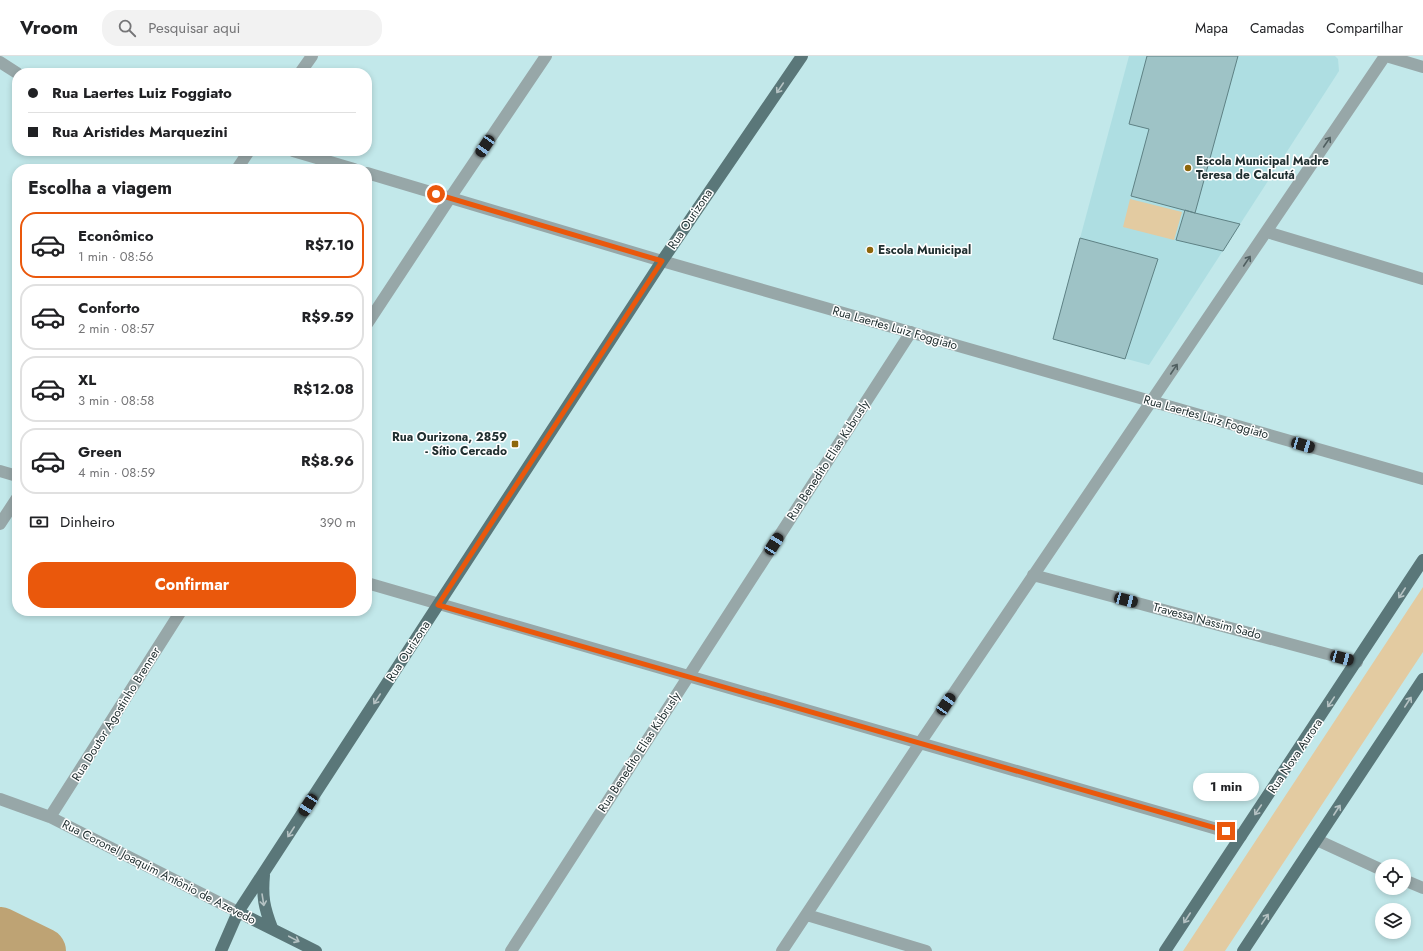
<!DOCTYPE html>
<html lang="pt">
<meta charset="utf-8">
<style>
body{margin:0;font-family:Jost,sans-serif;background:#f2f2f2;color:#202124;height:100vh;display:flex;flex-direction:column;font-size:15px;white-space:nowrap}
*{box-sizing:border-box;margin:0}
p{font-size:13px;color:#757577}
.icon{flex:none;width:22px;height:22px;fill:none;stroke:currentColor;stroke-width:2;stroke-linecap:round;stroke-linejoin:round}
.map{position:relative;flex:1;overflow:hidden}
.sheet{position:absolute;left:12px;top:108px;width:360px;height:452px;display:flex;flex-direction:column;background:#fff;border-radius:16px;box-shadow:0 2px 6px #0003}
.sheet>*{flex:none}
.hud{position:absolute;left:12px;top:12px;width:360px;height:88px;border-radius:16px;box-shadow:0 2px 6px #0003;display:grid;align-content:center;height:88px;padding:0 16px;background:#fff}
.controls{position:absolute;left:1375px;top:803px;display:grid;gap:8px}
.controls a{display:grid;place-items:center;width:36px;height:36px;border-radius:50%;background:#fff;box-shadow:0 2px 6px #0003;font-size:20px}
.end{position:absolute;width:18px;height:18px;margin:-9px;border:5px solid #ea580c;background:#fff;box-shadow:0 0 0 2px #fff}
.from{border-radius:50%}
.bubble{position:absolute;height:28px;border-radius:14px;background:#fff;box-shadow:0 2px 6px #0003;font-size:13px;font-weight:700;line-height:28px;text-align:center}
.car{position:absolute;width:12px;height:24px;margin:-12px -6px;border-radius:5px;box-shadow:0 0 3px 1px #0007;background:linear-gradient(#222 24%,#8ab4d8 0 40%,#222 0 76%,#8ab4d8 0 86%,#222 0)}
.hud b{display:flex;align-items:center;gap:14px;height:38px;font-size:15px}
.hud b+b{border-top:1px solid #e0e0e0}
.hud i{width:10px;height:10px;background:#202124}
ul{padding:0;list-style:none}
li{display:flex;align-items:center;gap:12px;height:66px;margin:0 8px 6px;padding:0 8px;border:2px solid #e0e0e0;border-radius:16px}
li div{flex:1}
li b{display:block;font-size:15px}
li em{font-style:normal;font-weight:700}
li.selected{border-color:#ea580c}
li>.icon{width:36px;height:36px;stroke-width:1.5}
h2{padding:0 16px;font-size:18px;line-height:48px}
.pay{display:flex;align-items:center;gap:10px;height:44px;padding:0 16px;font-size:15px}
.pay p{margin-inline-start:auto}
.primary-button{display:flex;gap:8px;margin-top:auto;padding:8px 16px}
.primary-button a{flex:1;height:46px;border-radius:16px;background:#ea580c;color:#fff;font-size:16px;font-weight:700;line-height:46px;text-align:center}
header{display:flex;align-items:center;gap:24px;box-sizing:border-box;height:56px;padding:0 20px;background:#fff;border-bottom:1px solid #e0e0e0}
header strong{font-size:19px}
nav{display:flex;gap:22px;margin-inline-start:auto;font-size:14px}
.search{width:280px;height:36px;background:#f2f2f2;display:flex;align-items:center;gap:10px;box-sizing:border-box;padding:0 14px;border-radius:16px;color:#757577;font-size:15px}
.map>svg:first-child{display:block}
.built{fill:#aedee2}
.green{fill:#e3cba1}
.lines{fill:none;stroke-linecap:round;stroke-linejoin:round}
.river{stroke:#bea374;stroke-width:46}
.building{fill:#9ec3c6;stroke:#5e8184}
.minor{stroke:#97a7a8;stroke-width:12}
.major{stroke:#5a7779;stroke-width:12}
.oneway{stroke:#b5c2c3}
.oneway2{stroke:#505f60}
.route{stroke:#ea580c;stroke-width:5}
.poi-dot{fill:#8e660b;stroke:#fff;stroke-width:1.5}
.labels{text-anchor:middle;stroke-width:3;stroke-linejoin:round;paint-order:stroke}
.poi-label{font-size:12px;font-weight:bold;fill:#202f30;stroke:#fff;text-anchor:start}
.street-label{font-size:12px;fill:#202f30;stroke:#fff}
</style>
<header>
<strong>Vroom</strong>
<div class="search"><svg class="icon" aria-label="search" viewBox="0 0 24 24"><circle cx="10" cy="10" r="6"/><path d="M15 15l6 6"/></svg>Pesquisar aqui</div>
<nav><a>Mapa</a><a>Camadas</a><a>Compartilhar</a></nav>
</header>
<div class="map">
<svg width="1423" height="895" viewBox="0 0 1423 895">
<rect width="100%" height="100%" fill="#c2e8ea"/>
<path class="built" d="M 1129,0 L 1335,0 L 1338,3 L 1339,15 L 1149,309 L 1053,283 Z"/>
<path class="green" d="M 1130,143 L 1182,156 L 1174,184 L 1123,171 Z
M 1423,531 L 1423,596 L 1225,895 L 1183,895 Z"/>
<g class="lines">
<path class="river" d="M 0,874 L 43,895"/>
</g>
<path class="building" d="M 1147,0 L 1238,0 L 1195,157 L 1131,140 L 1149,73 L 1129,68 Z
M 1185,154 L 1195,157 L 1240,168 L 1223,195 L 1176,184 Z
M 1080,182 L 1158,203 L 1125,303 L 1053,283 Z"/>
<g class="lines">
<path class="minor" d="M 1386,0 L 1423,11
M 0,6 L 17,17
M 300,17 L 312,0
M 293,95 L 354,113
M 237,113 L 249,95
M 367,117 L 662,205 L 1423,423
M 1267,176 L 1423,223
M 367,268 L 450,142 L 546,0
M 0,415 L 17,420
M 0,468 L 17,442
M 1033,519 L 1357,606
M 367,527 L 1241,780
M 0,743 L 50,761 L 238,856
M 50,761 L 181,555
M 1317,784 L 1382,814
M 1404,824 L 1423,832
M 807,859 L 926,895
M 511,895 L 911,276
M 782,895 L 920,687 L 1385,0"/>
<path class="major" d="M 264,819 C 262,841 264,851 272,872
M 238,856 L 316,895
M 221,895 L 238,856 L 662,205 L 802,0
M 1165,895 L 1423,504
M 1243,895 L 1423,623"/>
</g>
<defs><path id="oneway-shaft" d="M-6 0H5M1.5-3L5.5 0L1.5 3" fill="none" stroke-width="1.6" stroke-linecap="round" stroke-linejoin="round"/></defs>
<g class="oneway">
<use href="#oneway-shaft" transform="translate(780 32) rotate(124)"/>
<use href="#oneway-shaft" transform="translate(1402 537) rotate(123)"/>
<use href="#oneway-shaft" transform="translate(377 643) rotate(123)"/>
<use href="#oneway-shaft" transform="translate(1331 646) rotate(124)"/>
<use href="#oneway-shaft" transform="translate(1408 646) rotate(-57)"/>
<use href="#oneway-shaft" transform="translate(1258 754) rotate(124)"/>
<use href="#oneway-shaft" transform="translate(1337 754) rotate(-57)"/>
<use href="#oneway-shaft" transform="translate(291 776) rotate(123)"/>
<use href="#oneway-shaft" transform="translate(263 844) rotate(81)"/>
<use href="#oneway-shaft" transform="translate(1187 862) rotate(123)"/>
<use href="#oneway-shaft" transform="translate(1265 863) rotate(-56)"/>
<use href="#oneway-shaft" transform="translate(294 883) rotate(28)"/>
</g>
<g class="oneway2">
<use href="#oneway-shaft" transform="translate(1327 86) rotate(-56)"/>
<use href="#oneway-shaft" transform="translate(1247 205) rotate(-56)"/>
<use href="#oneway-shaft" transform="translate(1174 313) rotate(-56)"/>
</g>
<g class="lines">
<path class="route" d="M 436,138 L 662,205 L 438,549 L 1226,775"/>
</g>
<g class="poi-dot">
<circle cx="1188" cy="112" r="4"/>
<circle cx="870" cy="194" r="4"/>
<rect x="511" y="384" width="8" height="8" rx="2"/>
</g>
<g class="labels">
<g class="poi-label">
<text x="1196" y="109">Escola Municipal Madre<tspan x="1196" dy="14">Teresa de Calcutá</tspan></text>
<text x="878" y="198">Escola Municipal</text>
<text x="507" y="385" text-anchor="end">Rua Ourizona, 2859<tspan x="507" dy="14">- Sítio Cercado</tspan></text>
</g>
<g class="street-label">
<text transform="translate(690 163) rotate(-56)" y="4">Rua Ourizona</text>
<text transform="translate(895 272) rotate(16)" y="4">Rua Laertes Luiz Foggiato</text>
<text transform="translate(1206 361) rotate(16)" y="4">Rua Laertes Luiz Foggiato</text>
<text transform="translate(828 404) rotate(-57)" y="4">Rua Benedito Elias Kubrusly</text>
<text transform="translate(1207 565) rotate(15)" y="4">Travessa Nassim Sado</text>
<text transform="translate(408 595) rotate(-57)" y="4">Rua Ourizona</text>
<text transform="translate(116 658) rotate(-58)" y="4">Rua Doutor Agostinho Brenner</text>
<text transform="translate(639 696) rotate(-57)" y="4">Rua Benedito Elias Kubrusly</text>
<text transform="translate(1295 700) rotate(-56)" y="4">Rua Nova Aurora</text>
<text transform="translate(159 816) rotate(27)" y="4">Rua Coronel Joaquim Antônio de Azevedo</text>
</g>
</g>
</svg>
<div class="controls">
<a><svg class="icon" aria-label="locate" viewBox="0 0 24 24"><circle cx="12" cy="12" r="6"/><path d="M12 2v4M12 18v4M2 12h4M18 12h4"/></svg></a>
<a><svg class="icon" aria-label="layers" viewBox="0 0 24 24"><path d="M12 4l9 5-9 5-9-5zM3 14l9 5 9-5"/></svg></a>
</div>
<i class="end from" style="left:436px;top:138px"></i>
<i class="end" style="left:1226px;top:775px"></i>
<div class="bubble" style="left:1193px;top:717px;width:66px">1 min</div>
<i class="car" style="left:485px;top:90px;rotate:214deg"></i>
<i class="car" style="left:1303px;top:389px;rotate:106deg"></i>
<i class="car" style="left:774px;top:488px;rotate:33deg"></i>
<i class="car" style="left:1126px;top:544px;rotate:105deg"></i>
<i class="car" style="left:1342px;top:602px;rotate:105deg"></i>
<i class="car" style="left:946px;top:648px;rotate:34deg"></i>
<i class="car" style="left:308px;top:749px;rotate:213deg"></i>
<div class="hud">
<b><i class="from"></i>Rua Laertes Luiz Foggiato</b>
<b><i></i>Rua Aristides Marquezini</b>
</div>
<section class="sheet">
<h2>Escolha a viagem</h2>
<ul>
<li class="selected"><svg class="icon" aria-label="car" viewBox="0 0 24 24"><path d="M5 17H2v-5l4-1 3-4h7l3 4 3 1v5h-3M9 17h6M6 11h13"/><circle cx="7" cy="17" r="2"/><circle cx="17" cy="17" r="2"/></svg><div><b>Econômico</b><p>1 min · 08:56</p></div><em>R$7.10</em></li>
<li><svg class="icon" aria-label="car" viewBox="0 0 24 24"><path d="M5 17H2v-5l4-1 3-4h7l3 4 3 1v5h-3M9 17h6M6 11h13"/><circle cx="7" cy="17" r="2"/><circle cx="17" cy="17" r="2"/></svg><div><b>Conforto</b><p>2 min · 08:57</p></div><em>R$9.59</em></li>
<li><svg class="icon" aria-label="car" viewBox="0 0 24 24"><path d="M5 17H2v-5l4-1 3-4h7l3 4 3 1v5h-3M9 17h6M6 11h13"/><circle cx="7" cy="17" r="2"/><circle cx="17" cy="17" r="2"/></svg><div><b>XL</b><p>3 min · 08:58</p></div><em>R$12.08</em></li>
<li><svg class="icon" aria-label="car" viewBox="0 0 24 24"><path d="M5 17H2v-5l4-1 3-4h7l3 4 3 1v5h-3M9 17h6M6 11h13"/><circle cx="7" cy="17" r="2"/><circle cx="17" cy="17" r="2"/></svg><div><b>Green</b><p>4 min · 08:59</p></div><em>R$8.96</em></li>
</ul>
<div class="pay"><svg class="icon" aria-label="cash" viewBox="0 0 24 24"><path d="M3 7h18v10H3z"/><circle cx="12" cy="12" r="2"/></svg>Dinheiro<p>390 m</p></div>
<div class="primary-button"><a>Confirmar</a></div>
</section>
</div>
